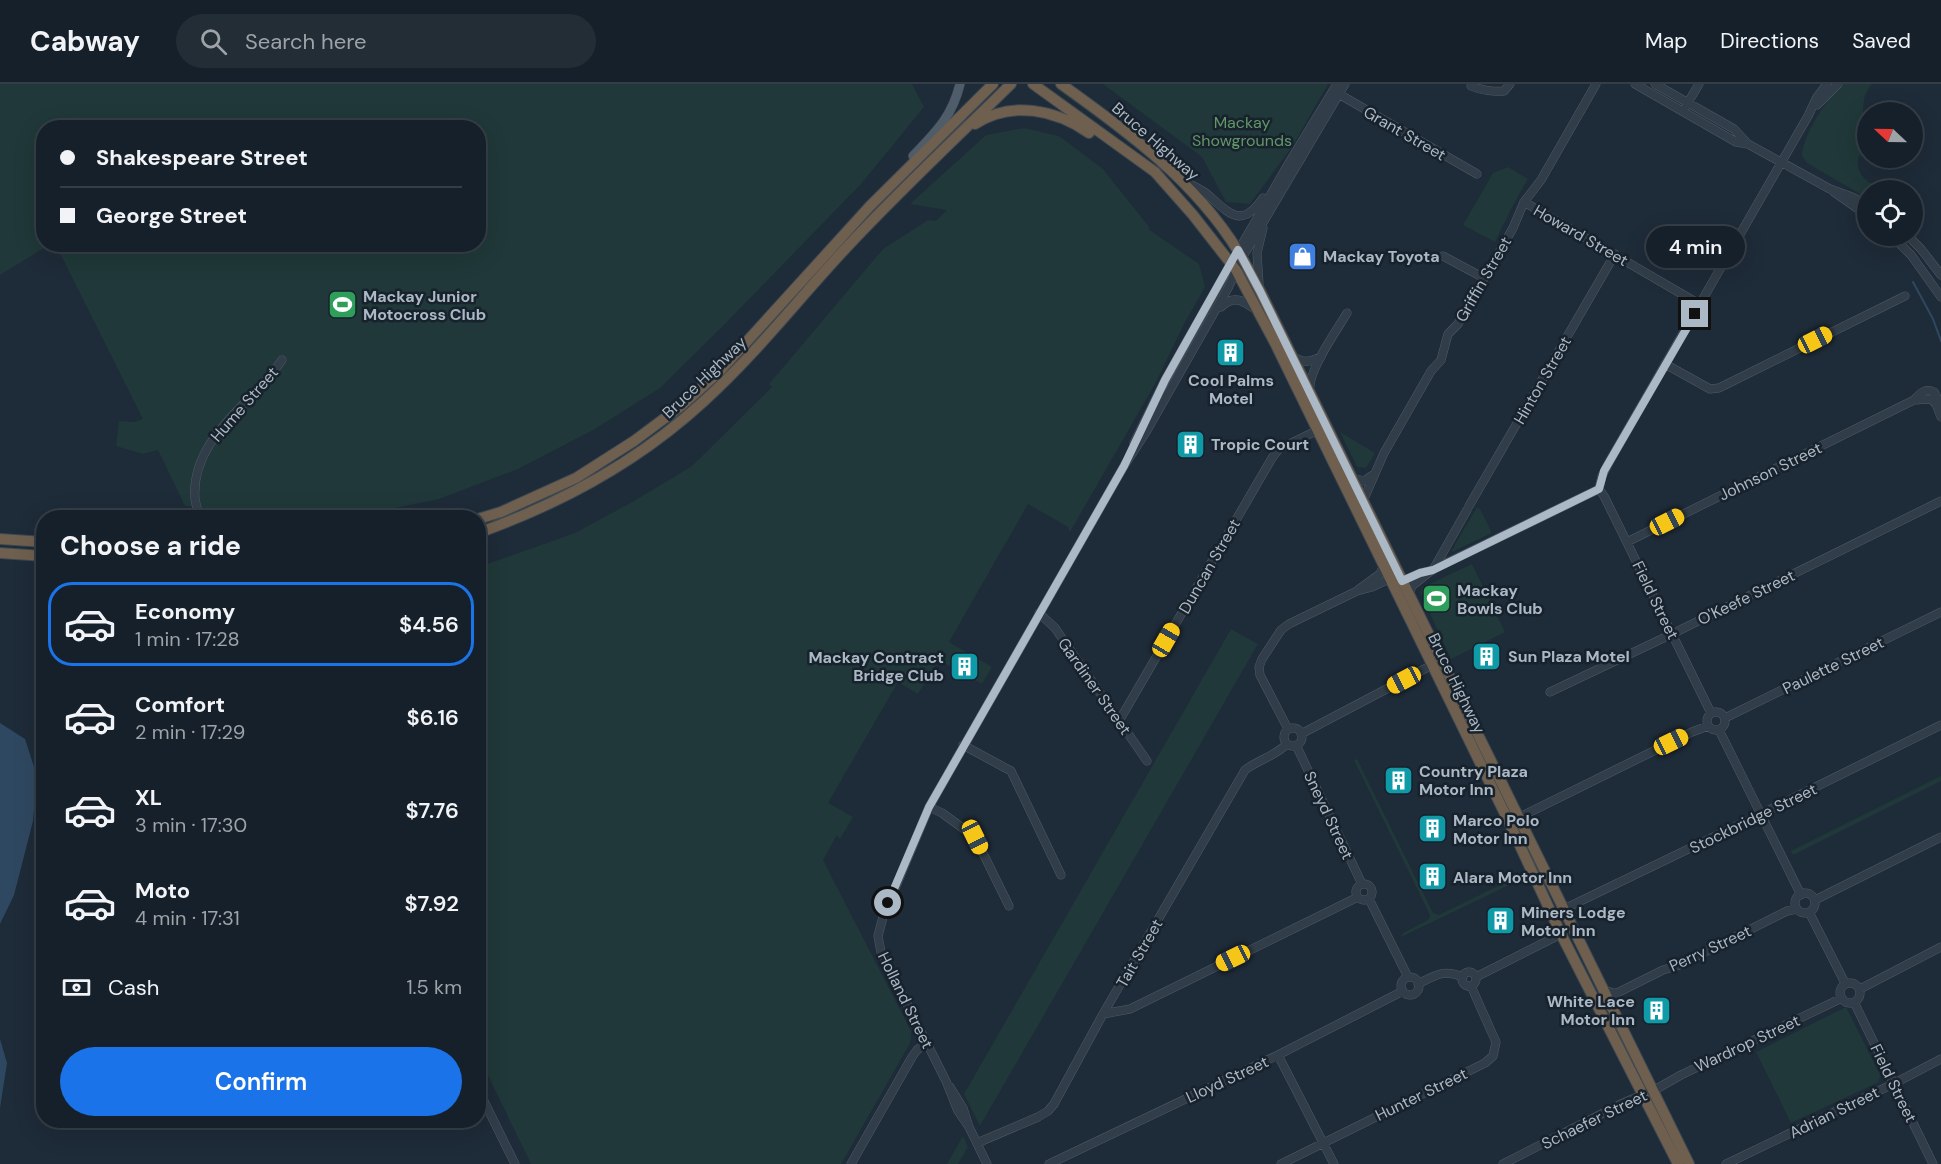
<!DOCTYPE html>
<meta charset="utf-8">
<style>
body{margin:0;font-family:"DM Sans",sans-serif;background:#232d36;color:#f1f3f6;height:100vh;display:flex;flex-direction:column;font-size:22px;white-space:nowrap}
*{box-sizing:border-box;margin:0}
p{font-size:20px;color:#9ea3a8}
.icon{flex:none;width:33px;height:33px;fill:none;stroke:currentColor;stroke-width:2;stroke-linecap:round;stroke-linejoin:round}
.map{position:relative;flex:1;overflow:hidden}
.panel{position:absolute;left:36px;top:426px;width:450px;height:618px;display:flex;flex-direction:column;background:#16202a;border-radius:24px;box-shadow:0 6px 24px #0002,0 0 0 2px #353e47}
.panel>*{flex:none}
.hud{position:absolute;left:36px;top:36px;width:450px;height:132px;border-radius:24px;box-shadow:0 6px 24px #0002,0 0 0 2px #353e47;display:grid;align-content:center;height:132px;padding:0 24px;background:#16202a}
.needle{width:39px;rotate:292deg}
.tools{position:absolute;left:1857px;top:18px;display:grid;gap:12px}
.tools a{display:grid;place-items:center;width:66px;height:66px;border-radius:50%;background:#16202a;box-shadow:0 6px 24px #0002,0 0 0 2px #353e47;font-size:30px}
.end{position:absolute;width:27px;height:27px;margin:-14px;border:8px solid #abb8c5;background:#111;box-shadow:0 0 0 3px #111}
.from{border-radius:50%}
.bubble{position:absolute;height:42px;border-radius:21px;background:#16202a;box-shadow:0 6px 24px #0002,0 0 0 2px #353e47;font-size:20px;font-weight:600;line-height:42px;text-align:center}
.car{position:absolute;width:18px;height:36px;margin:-18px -9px;border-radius:8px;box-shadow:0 0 4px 2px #0007;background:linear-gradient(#f5c518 24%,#345 0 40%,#f5c518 0 76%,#345 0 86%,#f5c518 0)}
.hud b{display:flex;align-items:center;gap:21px;height:57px;font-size:22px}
.hud b+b{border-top:2px solid #353e47}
.hud i{width:15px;height:15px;background:#f1f3f6}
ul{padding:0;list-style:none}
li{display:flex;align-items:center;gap:18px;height:84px;margin:0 12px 9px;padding:0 12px;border:3px solid transparent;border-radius:24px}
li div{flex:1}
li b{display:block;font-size:22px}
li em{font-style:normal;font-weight:600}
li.current{border-color:#1a73e8}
li>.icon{width:54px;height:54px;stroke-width:1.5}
h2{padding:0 24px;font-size:27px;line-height:72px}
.pay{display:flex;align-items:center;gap:15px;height:66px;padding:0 24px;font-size:22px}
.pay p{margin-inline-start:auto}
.action{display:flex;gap:12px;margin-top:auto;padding:12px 24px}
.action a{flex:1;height:69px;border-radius:36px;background:#1a73e8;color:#fff;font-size:24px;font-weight:600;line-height:69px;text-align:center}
header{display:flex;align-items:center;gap:36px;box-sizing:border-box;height:84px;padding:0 30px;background:#16202a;border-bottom:2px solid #353e47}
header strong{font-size:28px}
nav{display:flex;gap:33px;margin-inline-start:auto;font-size:21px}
.search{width:420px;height:54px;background:#232d36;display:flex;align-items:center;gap:15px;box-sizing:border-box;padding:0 21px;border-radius:33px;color:#9ea3a8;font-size:22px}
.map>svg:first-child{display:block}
.green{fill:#203839}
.water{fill:#2f4861}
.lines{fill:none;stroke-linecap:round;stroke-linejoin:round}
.stream{stroke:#2f4861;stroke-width:2}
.minor-casing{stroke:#4f5b66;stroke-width:9}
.major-casing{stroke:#3b4652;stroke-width:10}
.highway-casing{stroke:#3c4852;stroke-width:12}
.minor{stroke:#313d48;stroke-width:8}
.major{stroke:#4f5c69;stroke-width:9}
.highway{stroke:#6f5f4e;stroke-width:10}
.route{stroke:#abb8c5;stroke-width:8}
.labels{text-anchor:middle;stroke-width:5;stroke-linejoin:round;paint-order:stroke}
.park-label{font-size:16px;fill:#629769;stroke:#17222c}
.street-label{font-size:16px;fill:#abb8c5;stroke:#17222c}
.poi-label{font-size:16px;font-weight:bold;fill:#abb8c5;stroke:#17222c;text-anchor:start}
</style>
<header>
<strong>Cabway</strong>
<div class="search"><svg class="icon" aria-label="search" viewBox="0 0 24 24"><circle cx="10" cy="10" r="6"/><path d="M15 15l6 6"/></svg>Search here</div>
<nav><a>Map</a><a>Directions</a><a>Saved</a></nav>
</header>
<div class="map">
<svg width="1941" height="1080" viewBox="0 0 1941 1080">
<rect width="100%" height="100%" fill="#1e2b38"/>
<path class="green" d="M 0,0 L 912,0 L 924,23 L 861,100 L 724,241 L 660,304 L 595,345 L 518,385 L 439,415 L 355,432 L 284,433 L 185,422 L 158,366 L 143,370 L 116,362 L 119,337 L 135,338 L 143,335 L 56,161 L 478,160 L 478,44 L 44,44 L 44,160 L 49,161 L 0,191 Z
M 1103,0 L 1328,0 L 1292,63 L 1250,120 L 1226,118 L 1202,73 Z
M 1843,0 L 1872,0 C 1861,11 1863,29 1864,44 C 1864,49 1866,54 1866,58 C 1865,65 1860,69 1858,75 C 1856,88 1866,101 1879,101 C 1885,101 1891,97 1897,95 L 1903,106 L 1868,106 L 1867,114 L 1807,79 L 1802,72 C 1803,49 1827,15 1843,0 Z
M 1024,44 L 1059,52 L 1103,85 L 1150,144 L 1148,145 L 1199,180 L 1205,203 L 1185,238 L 1155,300 L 1070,448 L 1068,443 L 1028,420 L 949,558 L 992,583 L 982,600 L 939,576 L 918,610 L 898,598 L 828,719 L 853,733 L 840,755 L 837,751 L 823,776 L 911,947 L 911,955 L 909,961 L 841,1080 L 531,1080 L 479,973 L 479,483 L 575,449 L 634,417 L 692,382 L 772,303 L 769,300 L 883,165 L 928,136 L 936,137 L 947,126 L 910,120 L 986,51 Z
M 1508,83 L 1528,95 C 1515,116 1506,136 1495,158 L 1463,141 L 1493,89 Z
M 1340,348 L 1375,369 L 1366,384 L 1357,383 Z
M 1477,423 L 1480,425 L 1492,449 L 1452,468 L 1452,466 Z
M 1472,480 L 1505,548 L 1451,575 L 1420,508 L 1423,503 Z
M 1231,545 L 1258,560 L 980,1042 L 964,1010 Z
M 1357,675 L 1433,829 L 1439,831 L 1512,795 L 1521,790 L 1523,785 L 1526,793 L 1401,853 L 1403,849 L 1428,836 L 1430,831 L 1354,676 Z
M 1941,692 L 1941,697 L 1793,771 L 1791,767 Z
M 1846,923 L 1880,991 L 1879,998 L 1791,1039 L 1756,968 Z
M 963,1052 L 968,1063 L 958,1080 L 947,1080 Z"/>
<path class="water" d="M 0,639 L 25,655 L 37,692 L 33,737 L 14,811 L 0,840 Z
M 0,955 L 7,979 L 0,1024 Z"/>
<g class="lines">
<path class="stream" d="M 1913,198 L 1933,235 L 1941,257"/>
<defs>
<path id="minor" d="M 1635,0 L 1736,58 L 1748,60 L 1830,105 L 1852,113 L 1868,121
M 1655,0 L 1734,45 L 1747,59
M 1471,2 C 1480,6 1494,8 1504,7 L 1510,0
M 1337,9 L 1477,90
M 1817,21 L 1838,0
M 1686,22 L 1699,0
M 1186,98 C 1193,102 1201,105 1207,110 C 1229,129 1241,146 1263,114
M 1834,108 L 1868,132
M 1524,118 L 1699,220
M 1892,152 L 1911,171 L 1941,213
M 1908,152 L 1921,165 L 1941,191
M 1443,172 L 1484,194
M 1259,200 L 1257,169 L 1263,144
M 1221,223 C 1234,210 1244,217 1256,226
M 1292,271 C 1302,280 1309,278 1321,273
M 1665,280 L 1710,305 L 1719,304 L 1905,212
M 1310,308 C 1306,289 1337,246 1347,229
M 1914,316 L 1931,315 L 1936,320 L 1941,333
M 1134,359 L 1165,296 L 1222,195 L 1290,77 L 1337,0
M 1352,394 L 1364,397 L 1373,391
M 1599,405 L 1604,412 L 1711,629
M 1363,417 L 1384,369 L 1431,287 L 1441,276 L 1448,250 L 1458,240 L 1513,144 L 1524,118 L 1541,96 L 1596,0
M 1469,422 L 1615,170
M 200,434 C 198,428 196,421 195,415 C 190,355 252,320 282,276
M 1627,458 L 1914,316 C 1920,309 1925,304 1934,308 L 1941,321
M 1433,486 L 1467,426
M 1402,497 L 1420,489 L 1430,487
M 1358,506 L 1380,490 L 1383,483
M 1409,510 L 1412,502 L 1432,486 L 1599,405 L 1602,392 L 1608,380 L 1808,32 L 1817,13 L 1827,0
M 1039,529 L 1055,544 L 1147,677
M 1550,608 L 1672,550 L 1941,417
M1707 637a9 9 0 1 1 18 0a9 9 0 1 1-18 0Z
M 1725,634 L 1941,528
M 1119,637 L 1272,374 L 1279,365 L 1318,346
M1284 653a9 9 0 1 1 18 0a9 9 0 1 1-18 0Z
M 1288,645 L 1260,591 L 1259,583 L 1262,575 L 1281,546 L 1289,540 L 1357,507 L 1372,503 L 1389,495
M 1719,646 L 1801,811
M 1301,650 L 1432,581
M 963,661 L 1011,687 L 1061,791
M 1296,661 L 1362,800
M 929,723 L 942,729 L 975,753 L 1009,822
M 1516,735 L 1692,648 L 1708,642
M1356 808a8 8 0 1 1 16 0a8 8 0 1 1-16 0Z
M1795 819a10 10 0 1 1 20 0a10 10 0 1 1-20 0Z
M 1369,815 L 1408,893
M 1815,816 L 1941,753
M 1564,825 L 1761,730 L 1941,641
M 1809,828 L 1845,899
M1462 895a7 7 0 1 1 14 0a7 7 0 1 1-14 0Z
M 1476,893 L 1561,850
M1401 902a9 9 0 1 1 18 0a9 9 0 1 1-18 0Z
M1840 909a10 10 0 1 1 20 0a10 10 0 1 1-20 0Z
M 1418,900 C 1436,891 1443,885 1463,893
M 1860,905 L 1941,863
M 1604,906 L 1613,909 L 1617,909 L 1663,886 L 1677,882 L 1787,827 L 1797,825
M 1854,918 L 1933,1080
M 1103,930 L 1130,925 L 1358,813
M 1278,971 L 1334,1080
M 950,1003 L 963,1024 L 969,1043 L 987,1080
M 478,1005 L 515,1080
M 969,1043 L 958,1027 L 946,997 L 881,868 L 878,852 L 883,833 L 929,723 L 1124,382 L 1146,348 L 1228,204 L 1242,174 L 1345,0
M 977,1059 L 1038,1033 L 1048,1027 L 1054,1020 L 1103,930 L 1245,686 C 1258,676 1275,672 1287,660
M 851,1080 L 912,973 L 917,966 L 927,959
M 1049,1080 L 1278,971 L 1403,907
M 1281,1080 L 1485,979 L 1493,972 L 1496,958 L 1471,902
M 1503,1080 L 1621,1020 L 1658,1004 L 1681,991 L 1842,914
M 1726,1080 L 1895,999 L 1941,975"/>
<path id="major" d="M 913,72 C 936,48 952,33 960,0"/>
<path id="highway" d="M 1033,0 L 1155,88 L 1193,131 L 1236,186 L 1276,261 L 1509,738 L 1561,850 L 1678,1080
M 1061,0 C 1127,47 1195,97 1238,167 C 1246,180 1253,194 1260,207 L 1689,1080
M 975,40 C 1012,16 1056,26 1089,49
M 478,435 L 501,428 L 576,394 L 634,357 L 681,322 L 720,287 L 870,122 L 993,0
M 478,449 C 562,419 639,377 704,317 C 756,270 799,214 846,164 C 899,107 956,54 1011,0
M 0,455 L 44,458
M 0,469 L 44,472"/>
</defs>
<use href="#minor" class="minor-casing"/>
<use href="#major" class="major-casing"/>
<use href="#highway" class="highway-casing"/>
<use href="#minor" class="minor"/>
<use href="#major" class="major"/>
<use href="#highway" class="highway"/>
</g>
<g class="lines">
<path class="route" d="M 888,819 L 929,723 L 1124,382 L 1165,296 L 1238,166 L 1260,207 L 1402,497 L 1420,489 L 1433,486 L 1599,405 L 1604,387 L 1695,230"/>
</g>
<defs>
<symbol id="shop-square" viewBox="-11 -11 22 22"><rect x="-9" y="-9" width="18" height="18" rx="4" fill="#3f7fe0" stroke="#17222c"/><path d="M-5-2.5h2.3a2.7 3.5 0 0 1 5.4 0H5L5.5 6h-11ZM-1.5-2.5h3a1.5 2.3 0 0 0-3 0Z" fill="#fff"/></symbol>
<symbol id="stadium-square" viewBox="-11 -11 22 22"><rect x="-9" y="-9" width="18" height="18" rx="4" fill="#2e9e5b" stroke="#17222c"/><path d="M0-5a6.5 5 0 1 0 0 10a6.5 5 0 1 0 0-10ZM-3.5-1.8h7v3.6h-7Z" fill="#fff"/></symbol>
<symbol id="building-square" viewBox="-11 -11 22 22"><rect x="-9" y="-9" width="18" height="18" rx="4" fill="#0f9aa8" stroke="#17222c"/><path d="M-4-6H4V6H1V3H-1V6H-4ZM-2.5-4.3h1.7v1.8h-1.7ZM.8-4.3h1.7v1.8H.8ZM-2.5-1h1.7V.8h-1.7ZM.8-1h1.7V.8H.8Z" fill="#fff"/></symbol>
</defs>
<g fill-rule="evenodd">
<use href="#shop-square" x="1286" y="156" width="33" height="33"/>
<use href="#stadium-square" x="326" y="204" width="33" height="33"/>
<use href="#building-square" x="1214" y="252" width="33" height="33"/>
<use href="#building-square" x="1174" y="344" width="33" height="33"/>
<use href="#stadium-square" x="1420" y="498" width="33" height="33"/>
<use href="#building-square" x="1470" y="556" width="33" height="33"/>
<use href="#building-square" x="948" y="566" width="33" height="33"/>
<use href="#building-square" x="1382" y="680" width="33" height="33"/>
<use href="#building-square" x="1416" y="728" width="33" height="33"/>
<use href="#building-square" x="1416" y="776" width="33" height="33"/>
<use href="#building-square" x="1484" y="820" width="33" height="33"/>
<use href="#building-square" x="1640" y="910" width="33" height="33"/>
</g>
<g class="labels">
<g class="park-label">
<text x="1242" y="44">Mackay<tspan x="1242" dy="18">Showgrounds</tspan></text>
</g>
<g class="street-label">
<text transform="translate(1405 49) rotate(30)" y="6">Grant Street</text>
<text transform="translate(1156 57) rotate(41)" y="6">Bruce Highway</text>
<text transform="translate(1581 151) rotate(30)" y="6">Howard Street</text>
<text transform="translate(1483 195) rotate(-60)" y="6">Griffin Street</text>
<text transform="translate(704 293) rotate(-44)" y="6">Bruce Highway</text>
<text transform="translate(1542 296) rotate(-60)" y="6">Hinton Street</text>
<text transform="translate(244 320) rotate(-49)" y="6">Hume Street</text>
<text transform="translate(1770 387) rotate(-26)" y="6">Johnson Street</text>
<text transform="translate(1209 482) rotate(-60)" y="6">Duncan Street</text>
<text transform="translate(1746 513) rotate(-26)" y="6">O'Keefe Street</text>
<text transform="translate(1656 516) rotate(64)" y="6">Field Street</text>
<text transform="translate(1833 581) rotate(-26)" y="6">Paulette Street</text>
<text transform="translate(1457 599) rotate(64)" y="6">Bruce Highway</text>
<text transform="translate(1095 602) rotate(55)" y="6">Gardiner Street</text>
<text transform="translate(1329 731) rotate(65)" y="6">Sneyd Street</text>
<text transform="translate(1753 734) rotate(-26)" y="6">Stockbridge Street</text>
<text transform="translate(1710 864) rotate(-25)" y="6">Perry Street</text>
<text transform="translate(1139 869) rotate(-60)" y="6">Tait Street</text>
<text transform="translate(906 916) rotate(64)" y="6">Holland Street</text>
<text transform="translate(1747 959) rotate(-25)" y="6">Wardrop Street</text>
<text transform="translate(1227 995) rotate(-25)" y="6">Lloyd Street</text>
<text transform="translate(1894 999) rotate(64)" y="6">Field Street</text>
<text transform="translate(1421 1010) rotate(-26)" y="6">Hunter Street</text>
<text transform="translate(1834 1028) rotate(-26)" y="6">Adrian Street</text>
<text transform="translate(1594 1035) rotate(-26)" y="6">Schaefer Street</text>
</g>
<g class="poi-label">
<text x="1323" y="178">Mackay Toyota</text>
<text x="363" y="218">Mackay Junior<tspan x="363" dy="18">Motocross Club</tspan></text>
<text x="1231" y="302" text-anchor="middle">Cool Palms<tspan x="1231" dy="18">Motel</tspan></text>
<text x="1211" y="366">Tropic Court</text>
<text x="1457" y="512">Mackay<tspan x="1457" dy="18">Bowls Club</tspan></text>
<text x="1508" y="578">Sun Plaza Motel</text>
<text x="944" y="579" text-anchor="end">Mackay Contract<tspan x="944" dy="18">Bridge Club</tspan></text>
<text x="1419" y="693">Country Plaza<tspan x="1419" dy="18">Motor Inn</tspan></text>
<text x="1453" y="742">Marco Polo<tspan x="1453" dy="18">Motor Inn</tspan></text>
<text x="1453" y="799">Alara Motor Inn</text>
<text x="1521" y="834">Miners Lodge<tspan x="1521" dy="18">Motor Inn</tspan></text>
<text x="1635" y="923" text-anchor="end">White Lace<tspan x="1635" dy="18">Motor Inn</tspan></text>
</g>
</g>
</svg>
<div class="tools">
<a><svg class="needle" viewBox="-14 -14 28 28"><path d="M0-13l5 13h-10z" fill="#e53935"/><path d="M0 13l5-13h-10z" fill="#9ea3a8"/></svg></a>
<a><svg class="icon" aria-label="locate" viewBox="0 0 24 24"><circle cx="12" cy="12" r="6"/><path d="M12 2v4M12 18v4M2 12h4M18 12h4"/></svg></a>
</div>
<i class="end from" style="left:888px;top:819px"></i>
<i class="end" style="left:1695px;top:230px"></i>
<div class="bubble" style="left:1646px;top:142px;width:99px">4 min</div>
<i class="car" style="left:1815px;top:256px;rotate:63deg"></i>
<i class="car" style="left:1667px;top:438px;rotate:63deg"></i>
<i class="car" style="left:1166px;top:556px;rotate:30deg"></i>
<i class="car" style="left:1404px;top:596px;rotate:242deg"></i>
<i class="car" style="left:1671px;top:658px;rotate:64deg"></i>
<i class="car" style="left:975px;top:753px;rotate:154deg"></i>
<i class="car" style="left:1233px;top:874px;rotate:244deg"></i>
<div class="hud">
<b><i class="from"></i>Shakespeare Street</b>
<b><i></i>George Street</b>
</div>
<section class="panel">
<h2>Choose a ride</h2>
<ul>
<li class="current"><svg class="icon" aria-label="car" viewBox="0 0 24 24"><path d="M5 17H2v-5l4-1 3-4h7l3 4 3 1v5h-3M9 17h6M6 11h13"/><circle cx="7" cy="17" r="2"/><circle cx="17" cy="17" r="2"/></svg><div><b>Economy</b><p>1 min · 17:28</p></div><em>$4.56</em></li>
<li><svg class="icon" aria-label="car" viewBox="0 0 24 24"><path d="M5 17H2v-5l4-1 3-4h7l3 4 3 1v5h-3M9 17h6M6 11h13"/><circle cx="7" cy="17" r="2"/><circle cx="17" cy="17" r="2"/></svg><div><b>Comfort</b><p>2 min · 17:29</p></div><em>$6.16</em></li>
<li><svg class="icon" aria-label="car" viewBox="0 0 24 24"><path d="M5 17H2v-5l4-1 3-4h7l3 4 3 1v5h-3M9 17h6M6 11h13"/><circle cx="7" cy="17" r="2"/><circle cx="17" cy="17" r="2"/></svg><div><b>XL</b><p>3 min · 17:30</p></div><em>$7.76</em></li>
<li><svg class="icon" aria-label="car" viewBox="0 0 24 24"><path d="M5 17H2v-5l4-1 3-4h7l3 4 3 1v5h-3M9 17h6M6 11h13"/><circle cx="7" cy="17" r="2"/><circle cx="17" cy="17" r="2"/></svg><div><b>Moto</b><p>4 min · 17:31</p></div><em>$7.92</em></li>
</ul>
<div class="pay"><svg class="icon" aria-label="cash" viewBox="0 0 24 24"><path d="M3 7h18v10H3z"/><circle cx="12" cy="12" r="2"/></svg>Cash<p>1.5 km</p></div>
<div class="action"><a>Confirm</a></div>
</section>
</div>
